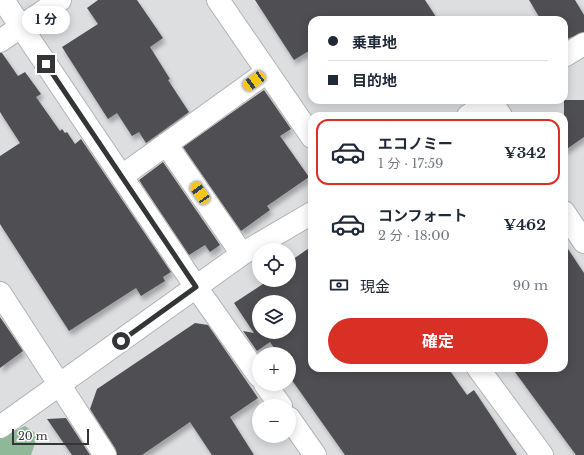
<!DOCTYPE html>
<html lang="ja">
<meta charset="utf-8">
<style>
body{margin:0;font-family:"Libre Baskerville","Noto Sans JP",serif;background:#f6f6f7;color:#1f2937;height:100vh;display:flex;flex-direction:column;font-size:15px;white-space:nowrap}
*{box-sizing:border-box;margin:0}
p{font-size:13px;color:#747a83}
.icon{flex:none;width:22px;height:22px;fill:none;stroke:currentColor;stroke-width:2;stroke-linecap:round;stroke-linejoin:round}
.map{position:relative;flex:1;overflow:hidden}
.drawer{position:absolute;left:308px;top:112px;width:260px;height:260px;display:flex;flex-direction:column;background:#fff;border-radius:12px;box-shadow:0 2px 10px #0003}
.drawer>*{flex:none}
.banner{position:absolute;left:308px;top:16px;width:260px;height:88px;border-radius:12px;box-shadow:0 2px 10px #0003;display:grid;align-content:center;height:88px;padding:0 20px;background:#fff}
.controls{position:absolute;left:252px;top:243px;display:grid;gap:8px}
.controls a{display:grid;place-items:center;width:44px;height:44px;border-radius:50%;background:#fff;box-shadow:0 2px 10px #0003;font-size:20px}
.scale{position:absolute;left:12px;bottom:10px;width:77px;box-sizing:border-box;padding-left:4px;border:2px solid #343536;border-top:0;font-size:11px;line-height:14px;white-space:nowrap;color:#343536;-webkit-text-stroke:3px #fff;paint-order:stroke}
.end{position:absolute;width:18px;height:18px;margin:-9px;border:5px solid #343536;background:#fff;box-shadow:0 0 0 2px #fff}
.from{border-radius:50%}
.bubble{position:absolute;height:28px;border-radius:14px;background:#fff;box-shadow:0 2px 10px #0003;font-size:13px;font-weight:700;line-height:28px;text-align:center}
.car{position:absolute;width:12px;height:24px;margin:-12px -6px;border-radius:5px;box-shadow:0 0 3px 1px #0007;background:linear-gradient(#f5c518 24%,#345 0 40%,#f5c518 0 76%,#345 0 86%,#f5c518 0)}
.banner b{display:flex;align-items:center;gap:14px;height:38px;font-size:15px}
.banner b+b{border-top:1px solid #e0e1e3}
.banner i{width:10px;height:10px;background:#1f2937}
ul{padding:7px 0 0;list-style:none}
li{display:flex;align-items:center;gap:12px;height:66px;margin:0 8px 6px;padding:0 12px;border:2px solid transparent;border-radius:12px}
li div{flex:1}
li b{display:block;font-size:15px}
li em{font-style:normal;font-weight:700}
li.on{border-color:#d93025}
li>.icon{width:36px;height:36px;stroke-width:1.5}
.pay{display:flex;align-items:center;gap:10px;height:44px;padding:0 20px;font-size:15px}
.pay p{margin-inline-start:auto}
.button{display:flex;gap:8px;margin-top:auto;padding:8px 20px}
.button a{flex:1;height:46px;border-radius:24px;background:#d93025;color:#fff;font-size:16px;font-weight:700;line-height:46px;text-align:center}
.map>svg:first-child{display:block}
.forest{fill:#8fb898}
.building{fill:#4f5052;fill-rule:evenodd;filter:url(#shadow)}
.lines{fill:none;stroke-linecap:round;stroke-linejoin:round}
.minor-casing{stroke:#b2b3b5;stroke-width:24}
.minor{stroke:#fff;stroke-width:22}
.route{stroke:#343536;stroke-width:5}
</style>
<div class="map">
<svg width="584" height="455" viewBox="0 0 584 455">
<defs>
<filter id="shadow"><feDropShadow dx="2.5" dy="4.5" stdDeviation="2" flood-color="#0004"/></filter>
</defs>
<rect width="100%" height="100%" fill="#dddee0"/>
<path class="forest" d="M 25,426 L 38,435 L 31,455 L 0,455 L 0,438 Z"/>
<path class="building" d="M 98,0 L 137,0 L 163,38 L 150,47 L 170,79 L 168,80 L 189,112 L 146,143 L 139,132 L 132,136 L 117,113 L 108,119 L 62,47 L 98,24 L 87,8 Z
M 255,0 L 425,0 L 438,20 L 312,20 L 312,49 L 294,60 Z
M 529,0 L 575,0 L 584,15 L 584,32 L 567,39 L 564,34 L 564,20 L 541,20 Z
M 0,53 L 2,53 L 18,76 L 25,72 L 41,94 L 36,97 L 60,131 L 62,129 L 65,133 L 67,132 L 75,144 L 81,139 L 171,272 L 163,277 L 165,281 L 141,296 L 136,288 L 69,331 L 0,224 L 0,156 L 20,143 L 0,112 Z
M 264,90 L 291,129 L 280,136 L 309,177 L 267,206 L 270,210 L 241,231 L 183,147 Z
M 564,100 L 584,100 L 584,137 L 564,151 Z
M 163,162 L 220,245 L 210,252 L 205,245 L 189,255 L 139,180 Z
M 564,243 L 584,273 L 584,455 L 576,455 L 512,368 L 564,368 Z
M 312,246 L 312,368 L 448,368 L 467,395 L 474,390 L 517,455 L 345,455 L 289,376 L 289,354 L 278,354 L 270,342 L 257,351 L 243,331 L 254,333 L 234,303 L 269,280 L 289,280 L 289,262 ZM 259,302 L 289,302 L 289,332 L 259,332 Z
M 0,317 L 23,351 L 0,368 Z
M 195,323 L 208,325 L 258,398 L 230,417 L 254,455 L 212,455 L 190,422 L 142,455 L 117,455 L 115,448 L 90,409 L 97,389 Z
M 66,418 L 90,455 L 72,455 L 47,419 Z"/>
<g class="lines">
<defs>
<path id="minor" d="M 3,0 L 196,287 L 259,376
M 218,0 L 312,137
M 0,41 L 60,0
M 564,56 L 584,44
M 491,101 L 501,116
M 468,116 L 492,100
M 166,144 L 242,254
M 122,176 L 267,72
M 564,212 L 584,242
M 0,293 L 105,455
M 478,368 L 542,455
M 265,384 L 281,406
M 289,418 L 315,455
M 0,427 L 242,254 L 312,213"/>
</defs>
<use href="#minor" class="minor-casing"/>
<use href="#minor" class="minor"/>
</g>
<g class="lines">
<path class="route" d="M 46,64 L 196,287 L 121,341"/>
</g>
</svg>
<div class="controls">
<a><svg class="icon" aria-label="locate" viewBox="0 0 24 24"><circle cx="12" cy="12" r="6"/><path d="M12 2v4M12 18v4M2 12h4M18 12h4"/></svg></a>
<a><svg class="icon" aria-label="layers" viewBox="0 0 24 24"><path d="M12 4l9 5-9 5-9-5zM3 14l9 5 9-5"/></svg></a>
<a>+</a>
<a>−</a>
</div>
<div class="scale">20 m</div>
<i class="end from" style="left:121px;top:341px"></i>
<i class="end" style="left:46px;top:64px"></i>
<div class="bubble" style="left:22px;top:6px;width:48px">1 分</div>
<i class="car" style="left:254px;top:81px;rotate:234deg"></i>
<i class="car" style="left:200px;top:193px;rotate:325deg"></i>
<div class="banner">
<b><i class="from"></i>乗車地</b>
<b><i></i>目的地</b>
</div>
<section class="drawer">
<ul>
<li class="on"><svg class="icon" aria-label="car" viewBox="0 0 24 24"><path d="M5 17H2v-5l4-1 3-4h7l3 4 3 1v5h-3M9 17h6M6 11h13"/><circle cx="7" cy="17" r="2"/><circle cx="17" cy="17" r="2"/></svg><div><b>エコノミー</b><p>1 分 · 17:59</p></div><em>¥342</em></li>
<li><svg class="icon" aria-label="car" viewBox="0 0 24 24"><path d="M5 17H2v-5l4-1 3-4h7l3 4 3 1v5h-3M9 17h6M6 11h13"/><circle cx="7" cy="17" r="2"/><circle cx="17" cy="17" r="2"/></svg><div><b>コンフォート</b><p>2 分 · 18:00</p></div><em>¥462</em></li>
</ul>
<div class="pay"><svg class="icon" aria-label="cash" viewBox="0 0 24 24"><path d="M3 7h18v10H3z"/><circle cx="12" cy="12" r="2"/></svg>現金<p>90 m</p></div>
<div class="button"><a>確定</a></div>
</section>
</div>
